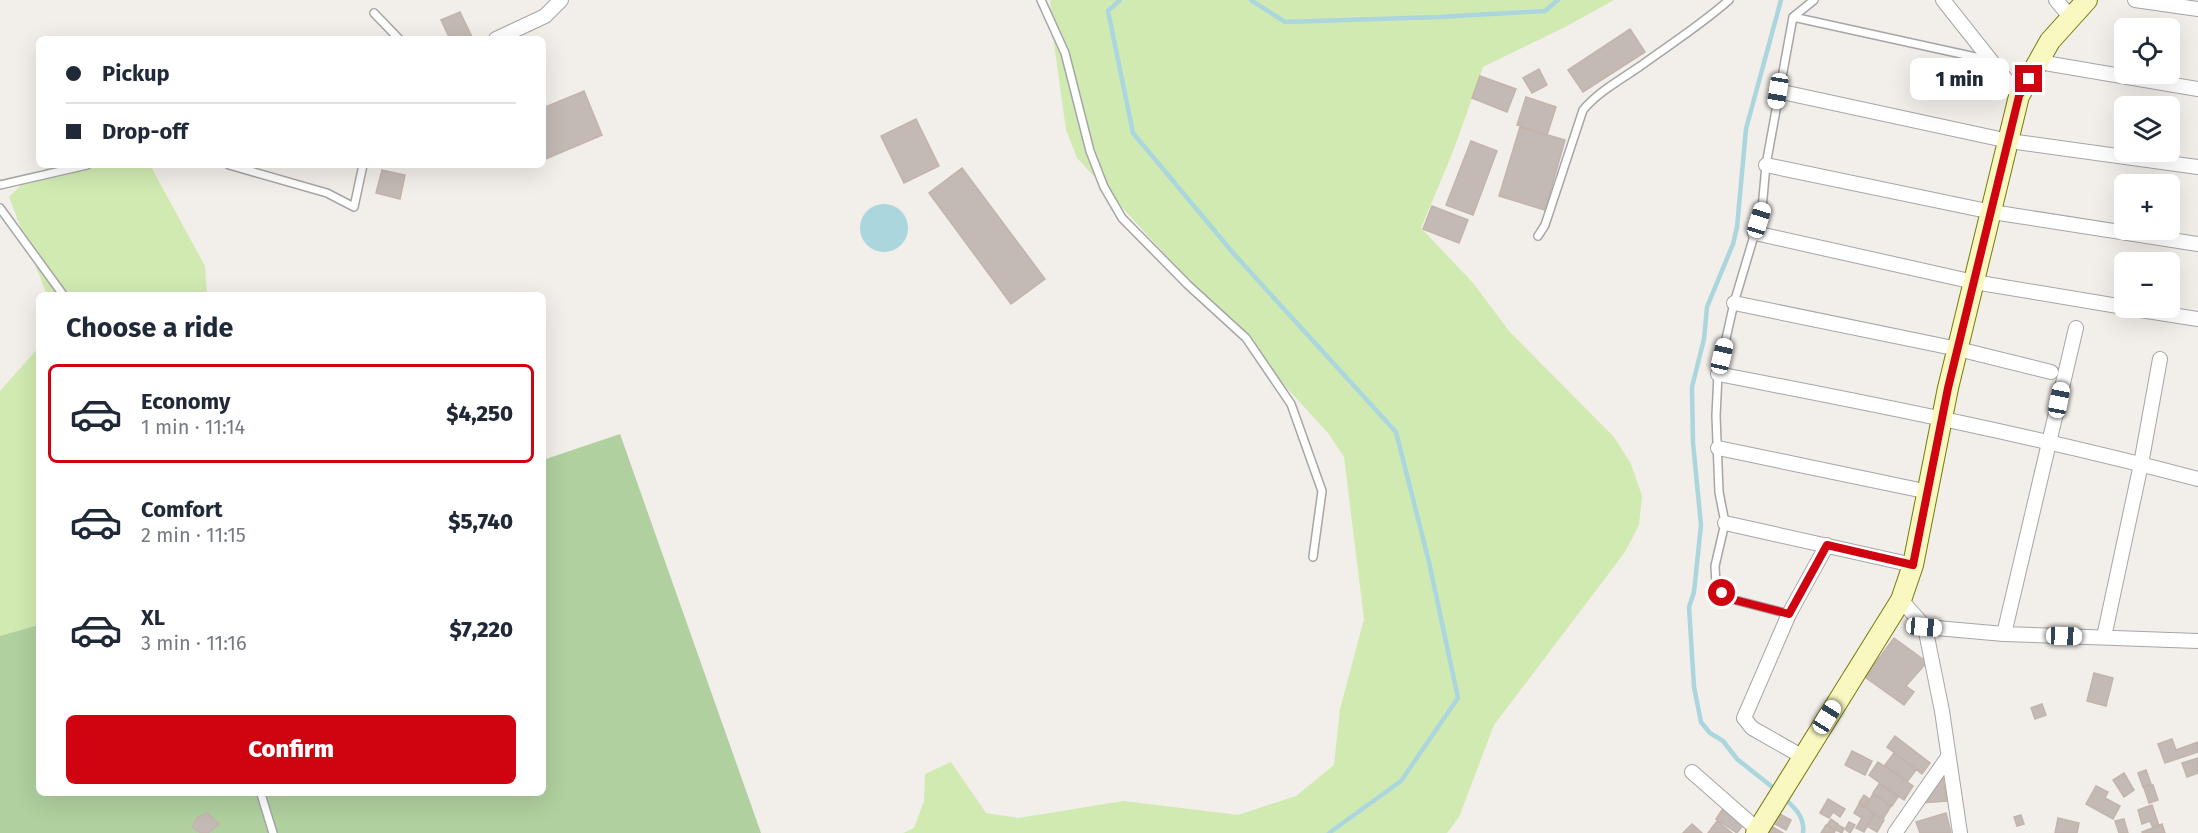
<!DOCTYPE html>
<meta charset="utf-8">
<style>
body{margin:0;font-family:"Fira Sans",sans-serif;background:#f2f2f3;color:#1f2937;height:100vh;display:flex;flex-direction:column;font-size:22px;white-space:nowrap}
*{box-sizing:border-box;margin:0}
p{font-size:20px;color:#747a83}
.icon{flex:none;width:33px;height:33px;fill:none;stroke:currentColor;stroke-width:2;stroke-linecap:round;stroke-linejoin:round}
.map{position:relative;flex:1;overflow:hidden}
.details{position:absolute;left:36px;top:292px;width:510px;height:504px;display:flex;flex-direction:column;background:#fff;border-radius:9px;box-shadow:0 6px 24px #0002}
.details>*{flex:none}
.top-card{position:absolute;left:36px;top:36px;width:510px;height:132px;border-radius:9px;box-shadow:0 6px 24px #0002;display:grid;align-content:center;height:132px;padding:0 30px;background:#fff}
.controls{position:absolute;left:2114px;top:18px;display:grid;gap:12px}
.controls a{display:grid;place-items:center;width:66px;height:66px;border-radius:9px;background:#fff;box-shadow:0 6px 24px #0002;font-size:30px}
.end{position:absolute;width:27px;height:27px;margin:-14px;border:8px solid #d00311;background:#fff;box-shadow:0 0 0 3px #fff}
.from{border-radius:50%}
.bubble{position:absolute;height:42px;border-radius:9px;background:#fff;box-shadow:0 6px 24px #0002;font-size:20px;font-weight:800;line-height:42px;text-align:center}
.car{position:absolute;width:18px;height:36px;margin:-18px -9px;border-radius:8px;box-shadow:0 0 4px 2px #0007;background:linear-gradient(#fff 24%,#345 0 40%,#fff 0 76%,#345 0 86%,#fff 0)}
.top-card b{display:flex;align-items:center;gap:21px;height:57px;font-size:22px}
.top-card b+b{border-top:2px solid #e0e1e3}
.top-card i{width:15px;height:15px;background:#1f2937}
ul{padding:0;list-style:none}
li{display:flex;align-items:center;gap:18px;height:99px;margin:0 12px 9px;padding:0 18px;border:3px solid transparent;border-radius:9px}
li div{flex:1}
li b{display:block;font-size:22px}
li em{font-style:normal;font-weight:800}
li.active{border-color:#d00311}
li>.icon{width:54px;height:54px;stroke-width:1.5}
h2{padding:0 30px;font-size:27px;line-height:72px}
.cta{display:flex;gap:12px;margin-top:auto;padding:12px 30px}
.cta a{flex:1;height:69px;border-radius:9px;background:#d00311;color:#fff;font-size:24px;font-weight:800;line-height:69px;text-align:center}
.map>svg:first-child{display:block}
.grass{fill:#d1eab1}
.forest{fill:#b0d09f}
.water{fill:#abd6de}
.lines{fill:none;stroke-linecap:round;stroke-linejoin:round}
.stream{stroke:#abd6de;stroke-width:4.5}
.building{fill:#c3bab5;stroke:#c3b4ab;stroke-width:1.5}
.lane-casing{stroke:#a6a6a6;stroke-width:10}
.street-casing{stroke:#a6a6a6;stroke-width:16}
.secondary-casing{stroke:#767b07;stroke-width:22}
.lane{stroke:#fff;stroke-width:7}
.street{stroke:#fff;stroke-width:14}
.secondary{stroke:#f9f8c0;stroke-width:20}
.route{stroke:#d00311;stroke-width:8}
</style>
<div class="map">
<svg width="2198" height="833" viewBox="0 0 2198 833">
<rect width="100%" height="100%" fill="#f2eee9"/>
<path class="grass" d="M 1050,0 L 1614,0 L 1567,26 L 1483,67 L 1454,149 L 1421,228 L 1473,283 L 1509,331 L 1614,437 L 1631,464 L 1642,496 L 1639,525 L 1625,552 L 1494,725 L 1459,817 L 1447,833 L 903,833 L 914,828 L 924,801 L 925,774 L 951,762 L 986,813 L 1018,818 L 1124,801 L 1238,815 L 1296,796 L 1334,765 L 1340,709 L 1364,619 L 1344,457 L 1328,433 L 1077,158 L 1066,130 L 1053,36 Z
M 54,165 L 150,165 L 205,266 L 207,295 L 47,295 L 9,197 L 30,176 Z
M 39,347 L 39,672 L 0,676 L 0,391 Z"/>
<path class="forest" d="M 620,434 L 761,833 L 0,833 L 0,636 L 39,625 L 39,794 L 543,794 L 543,460 Z"/>
<path class="water" d="M860 228a24 24 0 1 1 48 0a24 24 0 1 1-48 0Z"/>
<g class="lines">
<path class="stream" d="M 1120,0 L 1108,11 L 1133,133 L 1234,254 L 1396,432 L 1429,562 L 1458,698 L 1401,781 L 1329,833
M 1251,0 L 1285,22 L 1439,17 L 1545,11 L 1558,0
M 1776,790 L 1737,759 L 1723,741 L 1710,733 L 1701,722 L 1694,687 L 1689,607 L 1694,592 L 1701,525 L 1693,443 L 1692,387 L 1704,339 L 1707,307 L 1733,244 L 1737,227 L 1746,129 L 1781,0
M 1784,798 C 1795,808 1805,817 1803,833"/>
</g>
<path class="building" d="M 460,12 L 473,39 L 450,39 L 441,20 Z
M 1630,29 L 1645,52 L 1583,92 L 1568,70 Z
M 1539,69 L 1547,85 L 1532,93 L 1523,78 Z
M 1480,76 L 1516,89 L 1507,112 L 1472,98 Z
M 584,91 L 602,135 L 543,160 L 543,108 Z
M 1526,97 L 1556,107 L 1547,135 L 1517,125 Z
M 916,119 L 939,166 L 904,183 L 881,136 Z
M 1520,127 L 1565,140 L 1545,210 L 1499,196 Z
M 1471,141 L 1497,151 L 1473,215 L 1446,205 Z
M 962,168 L 1045,279 L 1011,304 L 929,193 Z
M 382,170 L 405,175 L 400,199 L 376,193 Z
M 1432,206 L 1468,220 L 1459,243 L 1423,229 Z
M 1894,638 L 1927,662 L 1906,686 L 1914,692 L 1904,705 L 1865,677 Z
M 2094,673 L 2113,678 L 2106,706 L 2087,701 Z
M 2042,704 L 2046,715 L 2035,719 L 2031,708 Z
M 1895,736 L 1930,763 L 1922,774 L 1887,747 Z
M 2172,739 L 2176,750 L 2198,742 L 2198,752 L 2165,763 L 2158,744 Z
M 1852,751 L 1872,761 L 1865,775 L 1845,765 Z
M 1894,753 L 1916,770 L 1907,782 L 1885,765 Z
M 2198,758 L 2198,773 L 2187,777 L 2182,763 Z
M 1878,762 L 1913,786 L 1904,800 L 1869,775 Z
M 2146,770 L 2151,784 L 2143,787 L 2138,773 Z
M 1942,773 L 1947,801 L 1921,803 Z
M 2124,773 L 2134,790 L 2124,797 L 2113,780 Z
M 1879,784 L 1898,797 L 1892,806 L 1873,793 Z
M 2153,785 L 2158,800 L 2149,803 L 2144,788 Z
M 2096,786 L 2108,792 L 2105,798 L 2120,806 L 2113,819 L 2086,804 Z
M 1873,794 L 1891,806 L 1883,819 L 1865,807 Z
M 1864,795 L 1869,799 L 1864,806 L 1859,803 Z
M 1828,799 L 1845,809 L 1840,817 L 1833,812 L 1829,818 L 1820,813 Z
M 1859,804 L 1874,814 L 1864,832 L 1856,828 L 1862,818 L 1854,813 Z
M 2152,805 L 2159,826 L 2153,828 L 2150,821 L 2142,824 L 2138,810 Z
M 1724,807 L 1745,822 L 1737,833 L 1716,819 Z
M 207,813 L 219,824 L 208,833 L 201,833 L 192,827 L 198,817 Z
M 1778,813 L 1791,820 L 1786,830 L 1773,823 Z
M 1946,813 L 1951,833 L 1920,833 L 1916,822 Z
M 1875,814 L 1884,820 L 1877,832 L 1867,826 Z
M 2021,815 L 2024,824 L 2017,826 L 2014,817 Z
M 2058,818 L 2079,823 L 2077,833 L 2055,833 Z
M 1831,819 L 1838,824 L 1835,830 L 1827,825 Z
M 2124,819 L 2128,833 L 2119,833 L 2115,821 Z
M 1717,821 L 1732,833 L 1708,833 Z
M 1849,822 L 1855,825 L 1850,833 L 1845,829 Z
M 1692,824 L 1702,833 L 1683,833 Z
M 2162,824 L 2165,833 L 2143,833 L 2142,832 Z
M 1826,825 L 1835,831 L 1834,833 L 1821,833 Z
M 1838,825 L 1844,828 L 1842,833 L 1836,830 Z
M 1771,826 L 1783,833 L 1767,833 Z"/>
<g class="lines">
<defs>
<path id="lane" d="M 1041,0 L 1065,53 L 1090,151 L 1104,187 L 1122,218 L 1188,285 L 1246,338 L 1291,404 L 1322,491 L 1313,557
M 374,13 L 399,39
M 1793,17 L 1989,60
M 229,165 L 327,193 L 354,207 L 363,165
M 0,185 L 87,165
M 0,208 L 64,296
M 1538,236 L 1545,225 L 1583,110 C 1598,92 1620,80 1639,67 C 1669,45 1701,25 1729,0
M 1789,614 L 1727,598 L 1716,585 L 1715,566 L 1725,523 L 1719,492 L 1716,416 L 1718,374 L 1734,303 L 1762,209 L 1766,165 L 1793,17 L 1814,0
M 261,794 L 273,833"/>
<path id="street" d="M 1943,0 L 2019,96
M 2056,0 L 2071,18
M 2135,0 L 2198,9
M 496,39 L 545,16 L 561,0
M 2039,62 L 2198,89
M 1778,91 L 2009,141 L 2198,167
M 1766,165 L 1992,212 L 2198,244
M 1755,233 L 1974,282 L 2124,307
M 1734,303 L 1958,349 L 2051,372
M 2128,308 L 2198,319
M 1718,374 C 1879,405 2039,437 2198,479
M 1718,448 L 1929,492
M 1725,523 L 1913,565
M 1901,600 L 1925,627 L 1942,711 L 1960,833
M 1925,627 L 2004,634 L 2198,641
M 2004,634 L 2076,328
M 2104,637 L 2141,464 L 2160,359
M 1803,757 L 1752,728 L 1744,718 L 1789,614 L 1827,545
M 1692,772 L 1758,830
M 1895,833 L 1948,757"/>
<path id="secondary" d="M 1756,833 L 1901,600 L 1913,565 L 1948,388 L 2019,96 L 2050,41 L 2087,0"/>
</defs>
<use href="#lane" class="lane-casing"/>
<use href="#street" class="street-casing"/>
<use href="#secondary" class="secondary-casing"/>
<use href="#lane" class="lane"/>
<use href="#street" class="street"/>
<use href="#secondary" class="secondary"/>
</g>
<g class="lines">
<path class="route" d="M 1722,593 L 1727,598 L 1789,614 L 1827,545 L 1913,565 L 1948,388 L 2019,96 L 2029,79"/>
</g>
</svg>
<div class="controls">
<a><svg class="icon" aria-label="locate" viewBox="0 0 24 24"><circle cx="12" cy="12" r="6"/><path d="M12 2v4M12 18v4M2 12h4M18 12h4"/></svg></a>
<a><svg class="icon" aria-label="layers" viewBox="0 0 24 24"><path d="M12 4l9 5-9 5-9-5zM3 14l9 5 9-5"/></svg></a>
<a>+</a>
<a>−</a>
</div>
<i class="end from" style="left:1722px;top:593px"></i>
<i class="end" style="left:2029px;top:79px"></i>
<div class="bubble" style="left:1910px;top:58px;width:99px">1 min</div>
<i class="car" style="left:1778px;top:91px;rotate:189deg"></i>
<i class="car" style="left:1759px;top:220px;rotate:17deg"></i>
<i class="car" style="left:1722px;top:356px;rotate:13deg"></i>
<i class="car" style="left:2059px;top:400px;rotate:11deg"></i>
<i class="car" style="left:1924px;top:627px;rotate:95deg"></i>
<i class="car" style="left:2064px;top:636px;rotate:92deg"></i>
<i class="car" style="left:1827px;top:717px;rotate:32deg"></i>
<div class="top-card">
<b><i class="from"></i>Pickup</b>
<b><i></i>Drop-off</b>
</div>
<section class="details">
<h2>Choose a ride</h2>
<ul>
<li class="active"><svg class="icon" aria-label="car" viewBox="0 0 24 24"><path d="M5 17H2v-5l4-1 3-4h7l3 4 3 1v5h-3M9 17h6M6 11h13"/><circle cx="7" cy="17" r="2"/><circle cx="17" cy="17" r="2"/></svg><div><b>Economy</b><p>1 min · 11:14</p></div><em>$4,250</em></li>
<li><svg class="icon" aria-label="car" viewBox="0 0 24 24"><path d="M5 17H2v-5l4-1 3-4h7l3 4 3 1v5h-3M9 17h6M6 11h13"/><circle cx="7" cy="17" r="2"/><circle cx="17" cy="17" r="2"/></svg><div><b>Comfort</b><p>2 min · 11:15</p></div><em>$5,740</em></li>
<li><svg class="icon" aria-label="car" viewBox="0 0 24 24"><path d="M5 17H2v-5l4-1 3-4h7l3 4 3 1v5h-3M9 17h6M6 11h13"/><circle cx="7" cy="17" r="2"/><circle cx="17" cy="17" r="2"/></svg><div><b>XL</b><p>3 min · 11:16</p></div><em>$7,220</em></li>
</ul>
<div class="cta"><a>Confirm</a></div>
</section>
</div>
